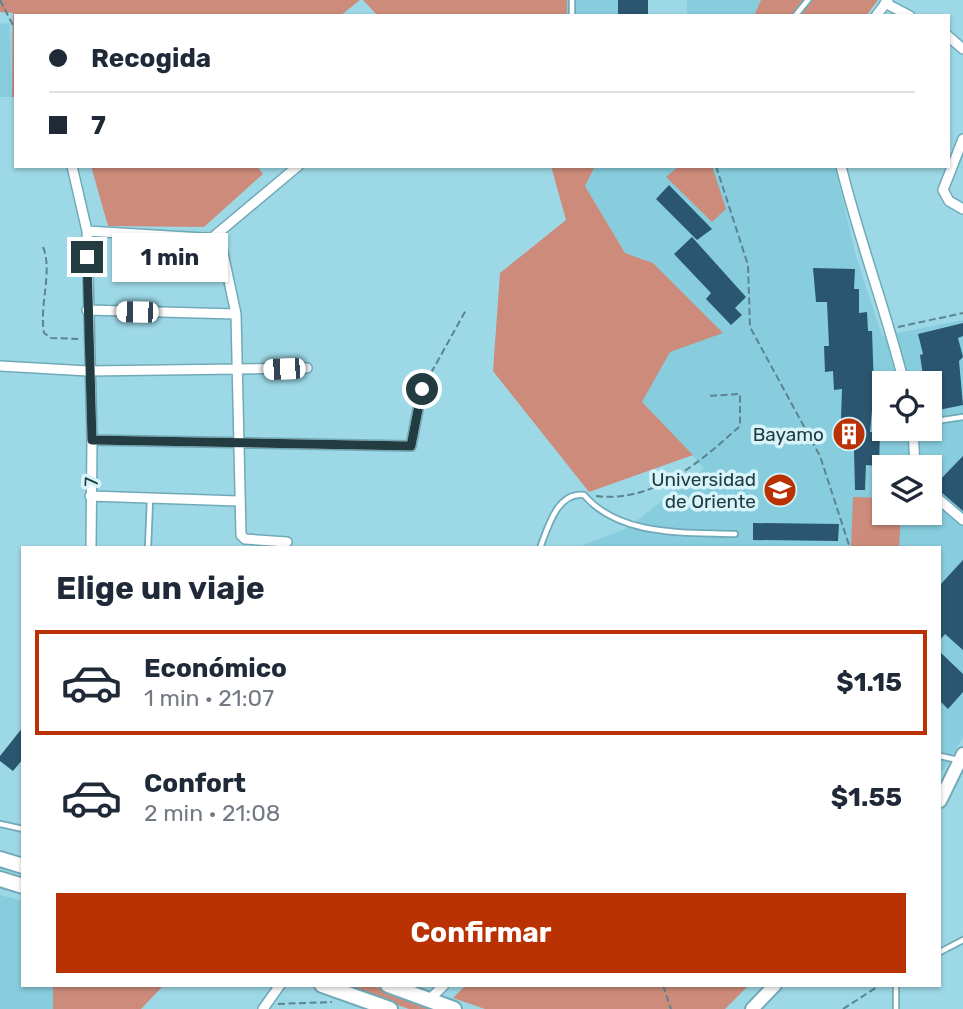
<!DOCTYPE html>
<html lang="es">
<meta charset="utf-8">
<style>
body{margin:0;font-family:Rubik,sans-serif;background:#f2f2f3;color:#1f2937;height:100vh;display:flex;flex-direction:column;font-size:26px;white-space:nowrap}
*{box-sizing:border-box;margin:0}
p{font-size:23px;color:#747a83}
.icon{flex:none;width:38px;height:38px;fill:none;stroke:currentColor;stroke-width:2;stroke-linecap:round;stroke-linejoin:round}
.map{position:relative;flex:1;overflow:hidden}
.drawer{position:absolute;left:21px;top:546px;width:920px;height:441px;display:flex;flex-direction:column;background:#fff;border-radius:0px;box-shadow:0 2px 5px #0004}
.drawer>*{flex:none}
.guide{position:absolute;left:14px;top:14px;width:936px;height:154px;border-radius:0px;box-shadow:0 2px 5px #0004;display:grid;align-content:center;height:154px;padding:0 35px;background:#fff}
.tools{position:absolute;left:872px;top:371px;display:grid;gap:14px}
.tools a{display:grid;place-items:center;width:70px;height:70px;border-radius:0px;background:#fff;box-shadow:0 2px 5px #0004;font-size:35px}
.end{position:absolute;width:32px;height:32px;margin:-16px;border:9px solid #233c42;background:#fff;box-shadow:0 0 0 4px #fff}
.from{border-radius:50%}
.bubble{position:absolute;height:49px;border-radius:0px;background:#fff;box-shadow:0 2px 5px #0004;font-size:23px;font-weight:700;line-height:49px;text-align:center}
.car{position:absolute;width:21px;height:42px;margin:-21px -10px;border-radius:9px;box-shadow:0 0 5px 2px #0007;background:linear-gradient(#fff 24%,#345 0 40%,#fff 0 76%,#345 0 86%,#fff 0)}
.guide b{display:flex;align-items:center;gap:24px;height:66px;font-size:26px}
.guide b+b{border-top:2px solid #e0e1e3}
.guide i{width:18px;height:18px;background:#1f2937}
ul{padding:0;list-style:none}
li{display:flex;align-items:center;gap:21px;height:105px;margin:0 14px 10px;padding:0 21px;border:4px solid transparent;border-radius:0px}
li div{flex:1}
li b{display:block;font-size:26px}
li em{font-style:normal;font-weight:700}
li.active{border-color:#ba3103}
li>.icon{width:63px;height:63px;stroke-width:1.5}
h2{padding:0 35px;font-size:32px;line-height:84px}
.cta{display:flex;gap:14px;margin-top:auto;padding:14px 35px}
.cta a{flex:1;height:80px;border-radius:0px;background:#ba3103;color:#fff;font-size:28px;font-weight:700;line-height:80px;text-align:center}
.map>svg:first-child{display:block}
.built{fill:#88cdde;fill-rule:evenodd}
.green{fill:#cd8c7b}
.building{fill:#2a566f}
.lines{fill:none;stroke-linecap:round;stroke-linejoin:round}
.service-casing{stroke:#70aab9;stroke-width:8}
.minor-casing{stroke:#70aab9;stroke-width:12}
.secondary-casing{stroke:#70aab9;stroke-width:16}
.primary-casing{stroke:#70aab9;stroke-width:18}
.path{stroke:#5c848f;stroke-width:2;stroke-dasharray:7 3.5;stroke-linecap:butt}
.service{stroke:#fff;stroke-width:4.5}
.minor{stroke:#fff;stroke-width:9}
.secondary{stroke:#fff;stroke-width:12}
.primary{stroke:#fff;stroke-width:14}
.route{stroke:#233c42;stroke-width:9}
.labels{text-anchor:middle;stroke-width:7;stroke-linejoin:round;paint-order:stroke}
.poi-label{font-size:19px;fill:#233c42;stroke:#d7f4fb;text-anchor:end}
.street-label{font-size:19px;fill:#233c42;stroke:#d7f4fb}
</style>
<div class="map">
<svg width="963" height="1009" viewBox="0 0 963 1009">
<rect width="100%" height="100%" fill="#9dd8e7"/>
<path class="built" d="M 567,0 L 648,0 L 648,16 L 567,16 Z
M 687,0 L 761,0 L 754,16 L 687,16 Z
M 9,23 L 12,97 L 0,97 L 0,24 Z
M 595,166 L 835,166 L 856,256 L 882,336 L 963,320 L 963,737 L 940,775 L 940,548 L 583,548 L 583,545 L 626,529 L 704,468 L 642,402 L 670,351 L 653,263 L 625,253 L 585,186 ZM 884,383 L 929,383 L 929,429 L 884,429 ZM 884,467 L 929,467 L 929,513 L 884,513 Z
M 0,895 L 23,901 L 23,985 L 53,985 L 53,1009 L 0,1009 Z"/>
<path class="green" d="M 0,0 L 360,0 L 340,16 L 16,16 L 16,97 L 12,97 L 13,13 L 0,12 Z
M 363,0 L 567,0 L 567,16 L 378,16 Z
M 761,0 L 878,0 L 866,16 L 754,16 Z
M 91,166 L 257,166 L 263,174 L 204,227 L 108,226 Z
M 551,166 L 595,166 L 585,186 L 625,253 L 653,263 L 723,333 L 670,352 L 642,402 L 693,455 L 589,492 L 493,371 L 500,273 L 566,220 Z
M 679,166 L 712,166 L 726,209 L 712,222 L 666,177 Z
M 853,497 L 884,498 L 884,513 L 901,513 L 899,548 L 851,548 Z
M 53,985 L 164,985 L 141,1009 L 53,1009 Z
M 341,985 L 371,985 L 437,1009 L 409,1009 Z
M 466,985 L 749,985 L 725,1009 L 485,1009 L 453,998 Z"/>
<path class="building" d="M 618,0 L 648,0 L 648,16 L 618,16 Z
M 669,185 L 712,229 L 697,240 L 656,199 Z
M 692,237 L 746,297 L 735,308 L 742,315 L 731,325 L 706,299 L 711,293 L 674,254 Z
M 813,268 L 855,269 L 854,289 L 859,289 L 859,313 L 867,312 L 868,331 L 872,331 L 874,388 L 870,432 L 880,432 L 879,466 L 866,465 L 865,490 L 855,490 L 854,450 L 840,449 L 842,389 L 834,390 L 833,371 L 825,372 L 824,346 L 829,346 L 827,302 L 816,302 Z
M 963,323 L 963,336 L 958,338 L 963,357 L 959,361 L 963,405 L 929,412 L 929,383 L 924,383 L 920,355 L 923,354 L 918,334 Z
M 963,456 L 963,511 L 934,486 Z
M 753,523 L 839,524 L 838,541 L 753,540 Z
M 963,560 L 963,650 L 945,634 L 940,640 L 940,585 Z
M 940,652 L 963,674 L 963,692 L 948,709 L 940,701 Z
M 23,727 L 23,759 L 13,771 L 0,761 L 0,756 Z"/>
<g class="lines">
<defs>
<path id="service" d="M 572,0 L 572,16
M 795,16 L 808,0
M 929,422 L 963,417
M 148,548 L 150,499
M 540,548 C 548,527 557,492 584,495 C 620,537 685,532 735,534
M 940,756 L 958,760
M 0,824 L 23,829
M 940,952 L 963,940
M 896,985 L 896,1009"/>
<path id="minor" d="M 885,3 L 910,16
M 876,16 L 888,0
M 948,36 L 963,49
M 963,139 L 943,190 L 949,201 L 963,209
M 72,166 L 87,231 L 92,440 L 91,548
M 841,166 C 859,240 886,310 904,383
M 87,231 L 220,239 L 236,314 L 241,535 L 245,539 L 287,542
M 212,238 L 298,166
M 87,310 L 236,314
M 0,366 L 88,371 L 307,368
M 913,429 L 915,467
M 92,440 L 411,446 L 422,389
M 929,491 L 963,520
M 90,496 L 238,501
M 429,1000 L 444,985
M 263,1009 L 280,985"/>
<path id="secondary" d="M 940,801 L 963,754
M 752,1009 L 775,985"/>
<path id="primary" d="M 0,859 L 23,866
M 0,879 L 23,886
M 322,985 L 390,1009
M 388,985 L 454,1009"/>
</defs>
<use href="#service" class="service-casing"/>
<use href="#minor" class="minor-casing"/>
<use href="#secondary" class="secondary-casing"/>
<use href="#primary" class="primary-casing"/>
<path class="path" d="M 0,0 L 16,31
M 716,166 L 748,265 L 750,327 L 820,456 L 850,548
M 43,247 C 53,271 39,305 44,333 L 51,338 L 80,339
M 898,327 L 963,313
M 426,382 L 466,310
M 596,496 C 653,503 699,463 740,426 L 740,394 L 707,396
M 663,985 L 671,1009
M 278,1004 L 332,1002
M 843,1009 L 880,985"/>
<use href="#service" class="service"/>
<use href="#minor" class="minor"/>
<use href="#secondary" class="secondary"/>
<use href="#primary" class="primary"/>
</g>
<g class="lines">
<path class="route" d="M 87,257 L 92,440 L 411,446 L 422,389"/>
</g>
<defs>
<symbol id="building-disc" viewBox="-11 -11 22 22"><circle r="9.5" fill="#ba3103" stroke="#d7f4fb"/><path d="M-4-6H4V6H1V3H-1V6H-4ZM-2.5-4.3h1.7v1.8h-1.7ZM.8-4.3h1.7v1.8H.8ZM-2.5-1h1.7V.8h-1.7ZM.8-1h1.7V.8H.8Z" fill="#fff"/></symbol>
<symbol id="university-disc" viewBox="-11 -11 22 22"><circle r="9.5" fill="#ba3103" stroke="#d7f4fb"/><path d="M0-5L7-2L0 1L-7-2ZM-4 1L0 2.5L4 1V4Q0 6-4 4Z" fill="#fff"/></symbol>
</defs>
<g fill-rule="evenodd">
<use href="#building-disc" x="830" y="415" width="38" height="38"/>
<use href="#university-disc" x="761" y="471" width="38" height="38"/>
</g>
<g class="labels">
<g class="poi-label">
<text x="824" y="441">Bayamo</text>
<text x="756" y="486">Universidad<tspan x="756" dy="22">de Oriente</tspan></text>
</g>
<g class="street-label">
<text transform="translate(91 482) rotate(-88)" y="7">7</text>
</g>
</g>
</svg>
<div class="tools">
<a><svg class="icon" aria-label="locate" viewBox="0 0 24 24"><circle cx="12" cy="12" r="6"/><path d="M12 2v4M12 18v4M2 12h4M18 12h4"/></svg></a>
<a><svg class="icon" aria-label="layers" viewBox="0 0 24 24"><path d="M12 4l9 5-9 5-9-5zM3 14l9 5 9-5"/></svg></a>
</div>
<i class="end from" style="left:422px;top:389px"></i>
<i class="end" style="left:87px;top:257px"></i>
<div class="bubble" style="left:112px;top:233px;width:116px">1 min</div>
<i class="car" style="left:137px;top:312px;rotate:271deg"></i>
<i class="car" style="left:284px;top:369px;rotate:268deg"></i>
<div class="guide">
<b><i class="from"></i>Recogida</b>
<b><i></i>7</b>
</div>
<section class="drawer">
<h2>Elige un viaje</h2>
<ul>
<li class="active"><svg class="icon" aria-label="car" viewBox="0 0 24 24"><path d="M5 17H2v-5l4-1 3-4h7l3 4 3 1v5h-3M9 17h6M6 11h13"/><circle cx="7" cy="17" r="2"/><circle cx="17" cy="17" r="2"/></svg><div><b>Económico</b><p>1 min · 21:07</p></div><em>$1.15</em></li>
<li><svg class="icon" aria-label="car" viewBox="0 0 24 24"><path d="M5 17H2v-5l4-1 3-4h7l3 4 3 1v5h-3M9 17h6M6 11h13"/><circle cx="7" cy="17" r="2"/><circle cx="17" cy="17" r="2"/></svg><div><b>Confort</b><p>2 min · 21:08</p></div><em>$1.55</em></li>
</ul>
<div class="cta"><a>Confirmar</a></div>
</section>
</div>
